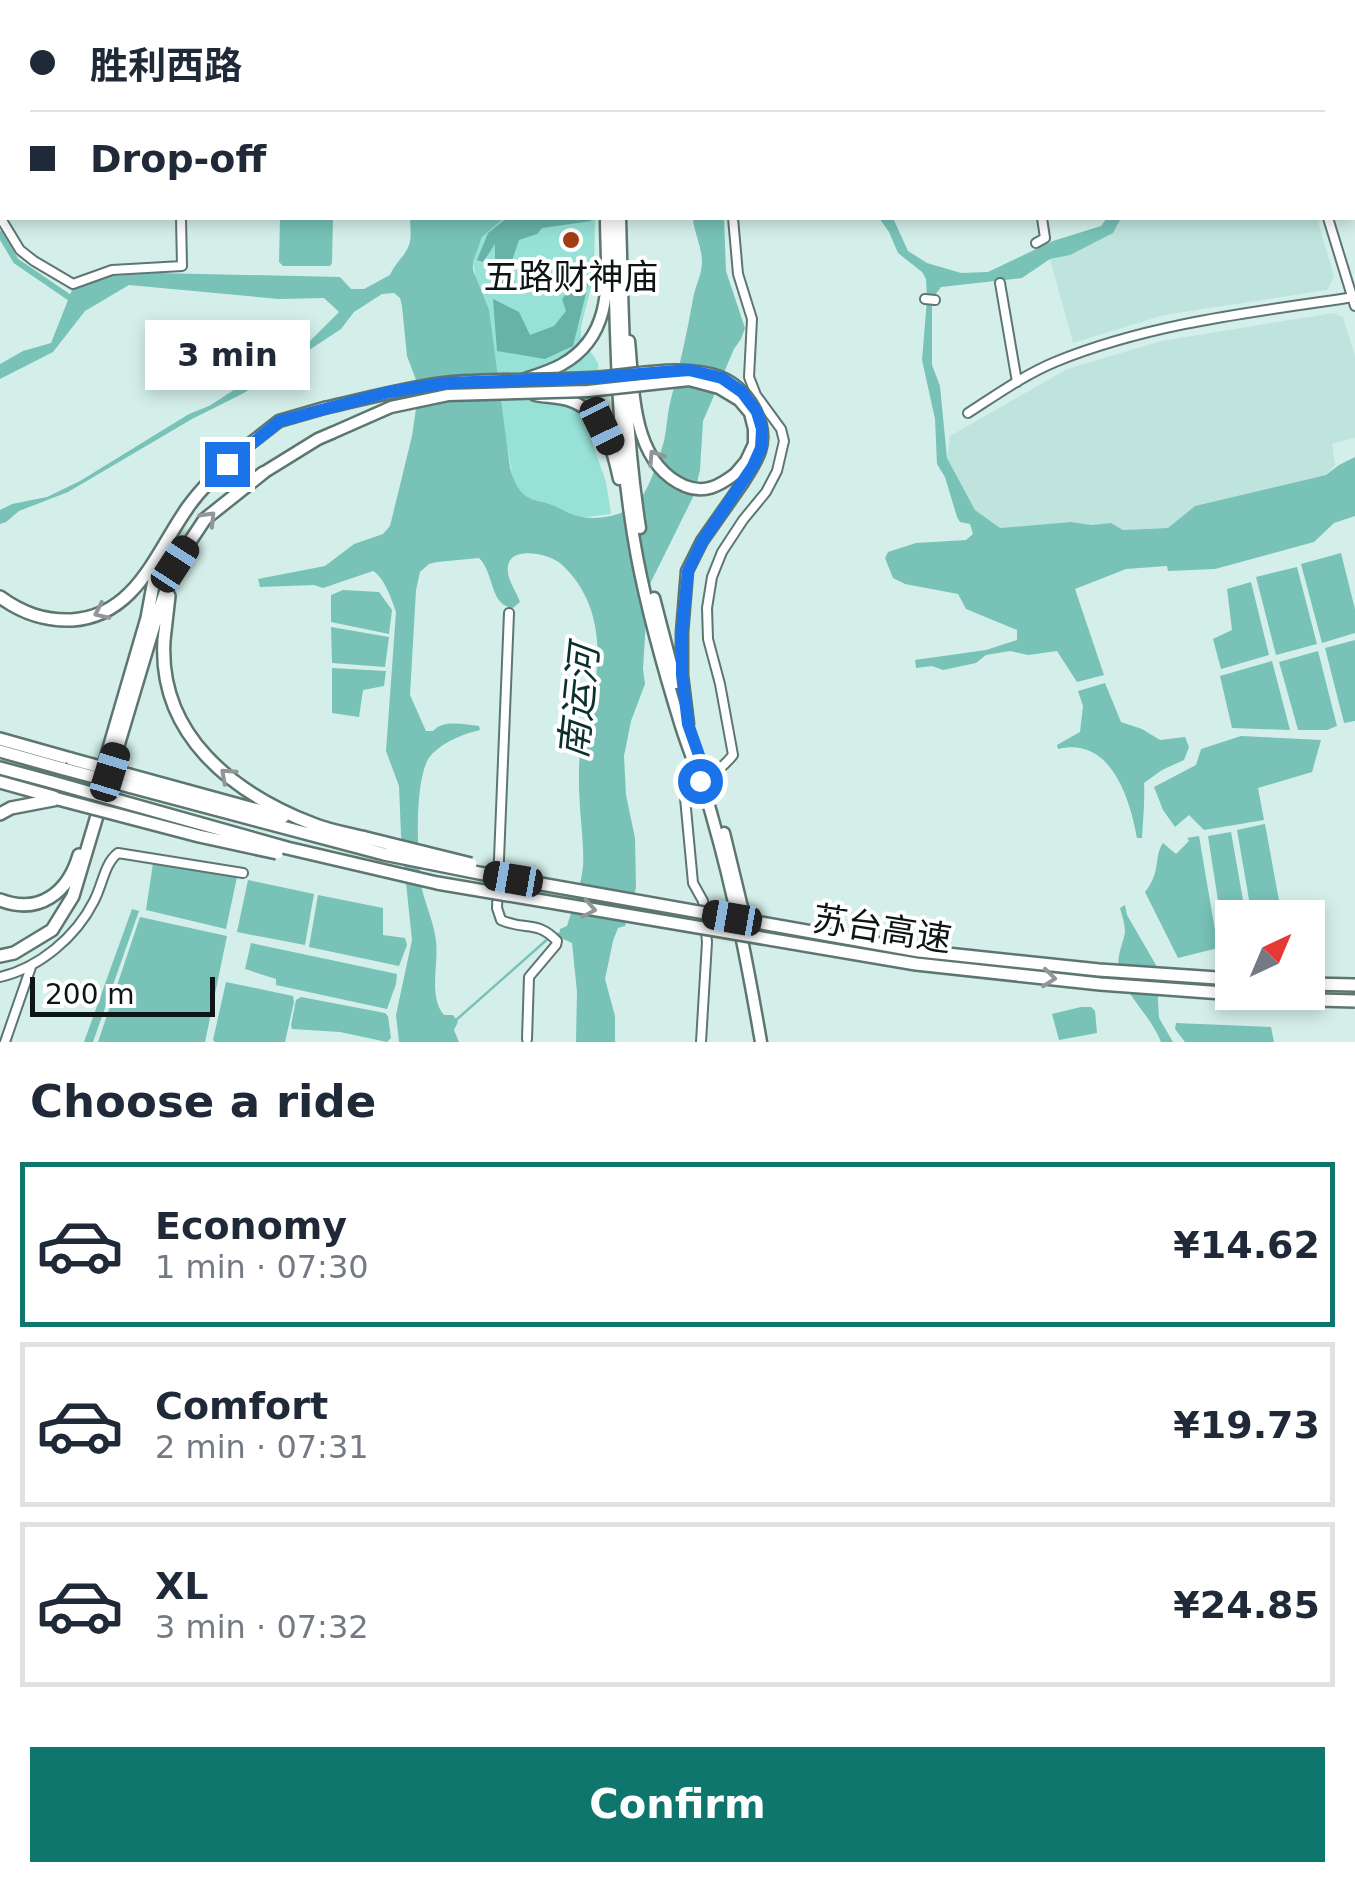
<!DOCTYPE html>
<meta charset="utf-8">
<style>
body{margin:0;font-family:"DejaVu Sans","Noto Sans SC",sans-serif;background:#f6f6f7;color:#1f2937;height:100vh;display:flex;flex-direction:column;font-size:38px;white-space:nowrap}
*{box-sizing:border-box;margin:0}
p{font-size:32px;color:#747a83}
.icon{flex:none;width:55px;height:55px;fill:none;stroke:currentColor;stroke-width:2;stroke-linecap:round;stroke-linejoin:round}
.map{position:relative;height:1042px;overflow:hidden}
.side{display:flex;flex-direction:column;background:#fff;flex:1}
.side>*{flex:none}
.banner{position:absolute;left:0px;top:0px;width:1355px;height:220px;box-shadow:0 5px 15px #0003;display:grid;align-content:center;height:220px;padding:0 30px;background:#fff}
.needle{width:65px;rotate:44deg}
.buttons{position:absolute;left:1215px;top:900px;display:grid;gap:20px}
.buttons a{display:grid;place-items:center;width:110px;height:110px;border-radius:0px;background:#fff;box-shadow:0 5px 15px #0003;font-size:50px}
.scale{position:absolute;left:30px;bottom:25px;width:185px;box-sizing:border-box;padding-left:10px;border:5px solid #0d1615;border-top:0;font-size:28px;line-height:35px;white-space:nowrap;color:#0d1615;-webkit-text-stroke:8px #fff;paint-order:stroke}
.end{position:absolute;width:45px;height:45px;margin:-22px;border:12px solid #1a73e8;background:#fff;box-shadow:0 0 0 5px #fff}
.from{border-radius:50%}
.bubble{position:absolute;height:70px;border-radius:0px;background:#fff;box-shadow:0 5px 15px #0003;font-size:32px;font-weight:700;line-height:70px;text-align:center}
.car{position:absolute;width:30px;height:60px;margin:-30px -15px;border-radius:12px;box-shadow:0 0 8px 2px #0007;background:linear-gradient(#222 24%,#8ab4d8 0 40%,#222 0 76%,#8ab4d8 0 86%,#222 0)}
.banner b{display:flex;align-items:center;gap:35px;height:95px;font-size:38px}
.banner b+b{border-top:2px solid #e0e1e3}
.banner i{width:25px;height:25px;background:#1f2937}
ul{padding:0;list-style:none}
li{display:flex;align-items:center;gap:30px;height:165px;margin:0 20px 15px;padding:0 10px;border:5px solid #e0e1e3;border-radius:0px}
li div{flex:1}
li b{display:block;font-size:38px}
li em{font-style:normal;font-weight:700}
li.on{border-color:#0f766e}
li>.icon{width:90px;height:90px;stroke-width:1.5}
h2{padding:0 30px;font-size:45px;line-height:120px}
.primary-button{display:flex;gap:20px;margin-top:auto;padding:20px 30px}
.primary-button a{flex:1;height:115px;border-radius:0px;background:#0f766e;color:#fff;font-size:40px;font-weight:700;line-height:115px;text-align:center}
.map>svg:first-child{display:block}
.built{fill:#bfe4de}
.green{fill:#97e1d6}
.forest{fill:#68b2a8}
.water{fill:#78c2b8}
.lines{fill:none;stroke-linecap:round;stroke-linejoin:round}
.stream{stroke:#78c2b8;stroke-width:2.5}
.canal{stroke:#78c2b8;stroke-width:6}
.minor-casing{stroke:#5e7672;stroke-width:12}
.major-casing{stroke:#5e7672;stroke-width:15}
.highway-casing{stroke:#5e7672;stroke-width:16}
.minor{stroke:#fff;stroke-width:8}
.major{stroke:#fff;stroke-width:10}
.highway{stroke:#fff;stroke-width:11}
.major-bridge-casing{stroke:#5e7672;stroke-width:15;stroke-linecap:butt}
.highway-bridge-casing{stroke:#5e7672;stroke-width:16;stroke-linecap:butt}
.major-bridge{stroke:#fff;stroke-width:10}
.highway-bridge{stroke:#fff;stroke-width:11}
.oneway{stroke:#929696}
.route{stroke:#1a73e8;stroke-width:12}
.poi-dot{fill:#a33d14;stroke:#fff;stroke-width:4}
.labels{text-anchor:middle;stroke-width:8;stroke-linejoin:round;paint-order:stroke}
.poi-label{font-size:35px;fill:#0d1615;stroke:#fff}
.street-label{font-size:35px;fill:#0d1615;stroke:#fff}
.water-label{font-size:38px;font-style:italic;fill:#0b312d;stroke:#fff}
</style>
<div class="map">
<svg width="1355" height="1042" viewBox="0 0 1355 1042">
<rect width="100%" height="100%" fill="#d4efea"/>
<path class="built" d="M 1121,218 L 1317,218 L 1334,277 L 1327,290 L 1164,315 L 1073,343 L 1050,259 L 1070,255 L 1121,220 Z
M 1333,313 L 1343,317 L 1355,356 L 1355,438 L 1332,444 L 1335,465 L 1326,475 L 1195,506 L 1168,528 L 1123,530 L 1111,523 L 1092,525 L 1071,522 L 1000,528 L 975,510 L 947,458 L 950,436 L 1067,369 L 1161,341 Z"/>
<path class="green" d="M 504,218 L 595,218 L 594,275 L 581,327 L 581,337 L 598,363 L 601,404 L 589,421 L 589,433 L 606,482 L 611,514 L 578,518 L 557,507 L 526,497 L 517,490 L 513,479 L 473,262 L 482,237 Z"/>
<path class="forest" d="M 507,218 L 591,218 L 591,221 L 542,228 L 537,234 L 519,240 L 509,269 L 515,282 L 505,290 L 495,278 L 495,244 L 483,262 L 477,260 L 488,233 Z
M 578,281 L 589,281 L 573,346 L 545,359 L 497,351 L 493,299 L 519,312 L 530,335 L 554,326 L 566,311 L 562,299 Z"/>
<path class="water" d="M 280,218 L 333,218 L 332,263 L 330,266 L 283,266 L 279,262 Z
M 410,218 L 504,218 L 482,237 L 473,262 L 473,270 L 489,310 L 510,468 C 522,509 535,494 565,511 C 585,523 620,519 637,503 C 648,493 660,456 664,441 C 667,428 667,415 670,403 C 679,368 687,334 693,299 C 695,286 702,275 702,262 C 702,247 694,233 693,218 L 724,218 L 726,271 L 745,328 L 741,339 L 734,349 L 703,421 L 700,470 L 694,495 L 648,588 L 643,669 L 645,684 L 631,721 L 624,756 L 626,795 L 635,838 L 636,888 L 625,926 L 618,928 L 613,941 L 605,979 L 615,1016 L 615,1042 L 576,1042 L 577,992 L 572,943 L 559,937 L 560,929 L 567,926 C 573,906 581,887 583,866 C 584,851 582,835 581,820 C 579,797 578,774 580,751 C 581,738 586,726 589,714 C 603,661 604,602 560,563 C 549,554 511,545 508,566 C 506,579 516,590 520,602 L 513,608 C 489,605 495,574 479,558 L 437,562 L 429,564 L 420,572 L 416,590 L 410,695 L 426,731 L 433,731 C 444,719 465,725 479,726 L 480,730 C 463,734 445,741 432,754 C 413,772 417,862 422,889 C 426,906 434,923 436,941 C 439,964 428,996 444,1015 L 453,1015 L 458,1022 L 454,1030 L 459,1042 L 399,1042 L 396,1015 L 412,940 L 401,835 L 399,786 L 386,751 L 396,612 C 392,600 384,577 373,571 L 323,588 L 314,585 L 260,587 L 258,579 L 325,566 L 354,544 L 383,534 L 390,526 L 412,436 L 419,388 L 407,356 L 402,306 L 400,298 L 394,293 L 382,294 L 354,312 L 341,329 L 244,393 L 192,419 L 68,492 L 19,511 L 6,522 L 0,524 L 0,510 L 12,504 L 47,497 L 80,481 L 189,414 L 209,406 L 310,341 L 339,312 L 324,298 L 279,299 L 129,285 L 85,311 L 53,352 L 0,379 L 0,364 L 23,351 L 51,343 L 72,290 L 111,276 L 157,273 L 340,277 L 351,289 L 364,289 L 390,275 C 395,263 406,255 409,245 C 412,237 410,225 410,218 Z
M 879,218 L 893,218 L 908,251 L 927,263 L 961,273 L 988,272 L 1053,241 L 1101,226 L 1107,218 L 1121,218 L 1113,233 L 1070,255 L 1050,259 L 1022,278 L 941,287 L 932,299 L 932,365 L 940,386 L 947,458 L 975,510 L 1000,528 L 1071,522 L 1092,525 L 1111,523 L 1123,530 L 1168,528 L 1195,506 L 1326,475 L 1339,465 L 1355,457 L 1355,516 L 1334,523 L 1314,542 L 1215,569 L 1168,571 L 1167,566 L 1126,569 L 1075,589 L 1104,675 L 1077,682 L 1057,651 L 1028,655 L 1010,651 L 986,655 L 976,663 L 943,670 L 932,666 L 916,668 L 915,660 L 986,650 L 1017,640 L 1017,630 L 966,609 L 958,594 L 905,584 L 893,578 L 885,558 L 888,552 L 916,543 L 966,540 L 973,534 L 970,524 L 960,522 L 957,517 L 945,477 L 937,464 L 935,419 L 922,360 L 927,299 L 926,279 L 922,272 L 898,253 L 889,232 Z
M 1341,553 L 1355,609 L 1355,633 L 1322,643 L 1301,564 Z
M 1297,567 L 1317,644 L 1276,655 L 1256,577 Z
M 1251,582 L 1269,655 L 1221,669 L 1213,639 L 1232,630 L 1227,589 Z
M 343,590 L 379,592 L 392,610 L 389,634 L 331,622 L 331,595 Z
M 331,627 L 389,637 L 385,667 L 332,663 Z
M 1355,640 L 1355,721 L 1344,723 L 1325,648 Z
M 1318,651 L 1337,726 L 1327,730 L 1298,730 L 1279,662 Z
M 1272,661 L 1290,730 L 1232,728 L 1220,676 Z
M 332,668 L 386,671 L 384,686 L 363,690 L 359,717 L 332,713 Z
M 1105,683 L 1121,722 L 1142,729 L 1160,740 L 1185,737 L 1189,747 L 1184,760 L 1162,770 L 1144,783 C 1145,802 1143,819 1142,838 L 1137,838 C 1130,799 1111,736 1058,749 L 1057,745 L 1080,732 L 1083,706 L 1078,691 Z
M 1241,736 L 1321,740 L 1312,772 L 1258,788 L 1264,820 L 1204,830 L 1189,815 L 1175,827 L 1163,810 L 1154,787 L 1196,765 L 1201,749 Z
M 1265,824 L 1282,917 L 1252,917 L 1237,830 Z
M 1231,832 L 1246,917 L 1232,918 L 1232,945 L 1225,946 L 1208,836 Z
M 1199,836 L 1218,948 L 1178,958 L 1145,892 C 1162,871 1153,858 1163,843 L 1176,854 L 1189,841 L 1187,838 Z
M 153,863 L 237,877 L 226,929 L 146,910 Z
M 248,880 L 314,894 L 305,945 L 237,932 Z
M 318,895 L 383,908 L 383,935 L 405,938 L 407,945 L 399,966 L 309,947 Z
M 1125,905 L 1127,915 L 1156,965 L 1159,1018 L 1173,1042 L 1161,1042 C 1151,1016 1128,999 1120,972 C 1115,958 1123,945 1125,932 C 1125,923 1122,916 1120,908 Z
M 132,909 L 139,911 L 93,1042 L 84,1042 Z
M 140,917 L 227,936 L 205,1042 L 98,1042 Z
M 251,943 L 397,974 L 396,984 L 387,1009 L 276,985 L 276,979 L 245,969 Z
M 226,982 L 293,996 L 294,1002 L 285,1042 L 215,1042 L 213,1040 Z
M 301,997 L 385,1013 L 388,1016 L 391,1038 L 387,1042 L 340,1032 L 292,1029 L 291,1025 L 296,1000 Z
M 1081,1007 L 1091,1007 L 1095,1011 L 1097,1033 L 1059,1040 L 1052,1014 Z
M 1176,1023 L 1271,1027 L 1274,1042 L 1185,1042 L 1175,1029 Z"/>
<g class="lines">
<path class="stream" d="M 455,1021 L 551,936 L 559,934"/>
<path class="canal" d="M 0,234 L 16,261 L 76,302"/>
<defs>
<path id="minor" d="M 702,0 L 704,2
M 1007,0 L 1007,2
M 1265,0 L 1266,2
M 118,2 L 118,0
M 0,217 L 20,250 L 34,261 L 73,284 L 112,270 L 182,266 L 181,218
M 1328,218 L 1355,306
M 1036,243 L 1045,238 L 1042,218
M 1000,283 L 1017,382
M 925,299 L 935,300
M 968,413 C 996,395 1024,375 1055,362 C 1150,323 1254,312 1355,297
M 509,613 L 497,908 L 501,920 C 526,931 537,920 557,941 L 556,945 L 529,977 L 527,1039
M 0,977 C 39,968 76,937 94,901 C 103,884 104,864 118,853 L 243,873
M 5,1042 L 31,967
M 701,1042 L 707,942 L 703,901 L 693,883 L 685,798 C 700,782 719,773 733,755 L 720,684 L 708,639 L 707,608 L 712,577 L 722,552 L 743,520 L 766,492 L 777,471 L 784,441 L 781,429 L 756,395 L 749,377 L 752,319 L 738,274 L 733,218"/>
<path id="major" d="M 607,0 L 608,2
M 616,0 L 616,2
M 613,218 C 616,332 616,445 637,557 C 648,614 664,671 681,726 C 691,758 705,788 713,820 C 734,893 748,967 761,1042
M 620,218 C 623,322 624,425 640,528
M 629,341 C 634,390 631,463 685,486 C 705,494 719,486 735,474
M 525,379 C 537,375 550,371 561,365 C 618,334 606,272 606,218
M 535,395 C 545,397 557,397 568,400 C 603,411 612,446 619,479
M 247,446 L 279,421 L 324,408
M 263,473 L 318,439 L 332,433
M 654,598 L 676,683
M 688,724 L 682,675 L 682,632 L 687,571 L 702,541 L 742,484
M 724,833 L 747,928"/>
<path id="highway" d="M 0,597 C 22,613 44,621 72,620 C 136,616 156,552 188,507 C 205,483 226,466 247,446
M 164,640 L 169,596
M 0,739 L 71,759
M 0,751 L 64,769
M 0,768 L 52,782
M 0,782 L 54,797
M 93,803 L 147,618 L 154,580 L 167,543
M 0,814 L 11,808 L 58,799
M 0,900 C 39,915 68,893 79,855
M 0,956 L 14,953 L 52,930 L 73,896 L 155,622 L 175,564 L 205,519 L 263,473
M 1308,984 L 1355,985"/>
</defs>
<use href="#minor" class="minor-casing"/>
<use href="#major" class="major-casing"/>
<use href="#highway" class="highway-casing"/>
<use href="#minor" class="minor"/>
<use href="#major" class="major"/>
<use href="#highway" class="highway"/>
<defs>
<path id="major-bridge" d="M 324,408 C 364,399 404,388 444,383 C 492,378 542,381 590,378 C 630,376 682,363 720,377 C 747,388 769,422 760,451 C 756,463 748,474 742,484
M 332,433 L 391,407 L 448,395 L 588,391 L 689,380 L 719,388 L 739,400 L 750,413 L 754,429 L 754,444 L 746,461 L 735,474"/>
<path id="highway-bridge" d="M 164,640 C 158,735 233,793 313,824 C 330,831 349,834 366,838 C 401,847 436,855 471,864
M 71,759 L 283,817
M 64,769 L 384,854 L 479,873 L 919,951 L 1099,970 L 1232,979
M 52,782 L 287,848 L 437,883 L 916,964 L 1100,984 L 1318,1000 L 1355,1001
M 58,799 L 199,836 L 277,853"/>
</defs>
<use href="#major-bridge" class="major-bridge-casing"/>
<use href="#highway-bridge" class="highway-bridge-casing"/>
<use href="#major-bridge" class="major-bridge"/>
<use href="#highway-bridge" class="highway-bridge"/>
</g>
<defs><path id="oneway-chevron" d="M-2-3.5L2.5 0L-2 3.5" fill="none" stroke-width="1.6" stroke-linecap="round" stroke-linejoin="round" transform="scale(2.5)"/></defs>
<g class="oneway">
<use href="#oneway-chevron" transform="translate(655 457) rotate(-123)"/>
<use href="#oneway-chevron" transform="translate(209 518) rotate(-46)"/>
<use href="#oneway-chevron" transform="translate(101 612) rotate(155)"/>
<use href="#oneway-chevron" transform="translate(227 775) rotate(-138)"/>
<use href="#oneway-chevron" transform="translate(589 909) rotate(10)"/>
<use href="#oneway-chevron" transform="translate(1049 978) rotate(6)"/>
</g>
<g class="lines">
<path class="route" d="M 227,464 L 280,421 L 389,392 L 446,383 L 590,378 L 689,370 L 722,378 L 742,392 L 757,412 L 762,429 L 761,448 L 753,466 L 702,542 L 688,571 L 682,632 L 682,675 L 688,724 L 707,778 L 700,781"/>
</g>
<circle class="poi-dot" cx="571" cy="240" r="10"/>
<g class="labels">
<g class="poi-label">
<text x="571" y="289">五路财神庙</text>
</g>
<g class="street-label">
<text transform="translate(882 929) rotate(9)" y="12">苏台高速</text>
</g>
<g class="water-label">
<text transform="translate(579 702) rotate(-84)" y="13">南运河</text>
</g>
</g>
</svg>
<div class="buttons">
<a><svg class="needle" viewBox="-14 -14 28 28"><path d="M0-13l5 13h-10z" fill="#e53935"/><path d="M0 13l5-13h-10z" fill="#747a83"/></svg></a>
</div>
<div class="scale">200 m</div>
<i class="end from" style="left:700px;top:781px"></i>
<i class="end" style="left:227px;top:464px"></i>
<div class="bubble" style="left:145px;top:320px;width:165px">3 min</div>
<i class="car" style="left:602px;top:426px;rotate:154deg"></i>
<i class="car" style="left:175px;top:564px;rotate:33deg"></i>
<i class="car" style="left:110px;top:772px;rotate:17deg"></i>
<i class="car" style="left:513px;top:879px;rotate:280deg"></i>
<i class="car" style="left:732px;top:918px;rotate:280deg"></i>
<div class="banner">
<b><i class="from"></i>胜利西路</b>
<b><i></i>Drop-off</b>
</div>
</div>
<section class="side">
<h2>Choose a ride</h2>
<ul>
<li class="on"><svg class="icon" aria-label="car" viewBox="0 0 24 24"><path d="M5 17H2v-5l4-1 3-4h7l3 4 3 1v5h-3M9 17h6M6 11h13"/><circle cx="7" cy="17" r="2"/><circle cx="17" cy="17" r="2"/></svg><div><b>Economy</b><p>1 min · 07:30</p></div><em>¥14.62</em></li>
<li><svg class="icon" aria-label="car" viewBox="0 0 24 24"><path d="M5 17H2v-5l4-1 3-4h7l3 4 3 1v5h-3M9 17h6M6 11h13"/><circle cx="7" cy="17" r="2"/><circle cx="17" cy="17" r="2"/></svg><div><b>Comfort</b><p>2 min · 07:31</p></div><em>¥19.73</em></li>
<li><svg class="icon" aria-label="car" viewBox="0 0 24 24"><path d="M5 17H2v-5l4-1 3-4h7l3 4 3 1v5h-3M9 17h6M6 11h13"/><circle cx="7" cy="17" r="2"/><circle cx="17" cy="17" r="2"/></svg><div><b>XL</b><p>3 min · 07:32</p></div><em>¥24.85</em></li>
</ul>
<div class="primary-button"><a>Confirm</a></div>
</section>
